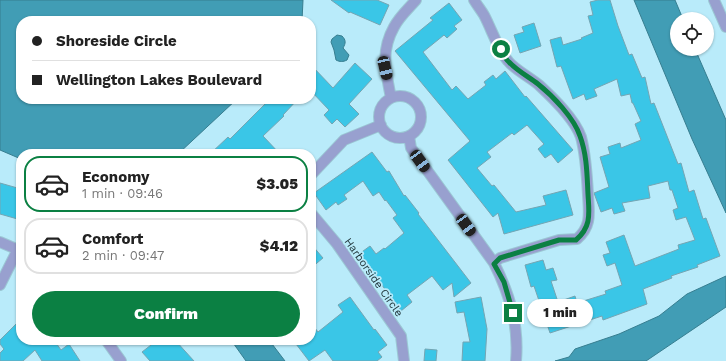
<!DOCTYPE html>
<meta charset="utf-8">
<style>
body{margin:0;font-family:"Work Sans",sans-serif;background:#f2f2f2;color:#222;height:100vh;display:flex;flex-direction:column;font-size:15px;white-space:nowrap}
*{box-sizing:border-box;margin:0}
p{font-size:13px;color:#767676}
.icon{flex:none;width:22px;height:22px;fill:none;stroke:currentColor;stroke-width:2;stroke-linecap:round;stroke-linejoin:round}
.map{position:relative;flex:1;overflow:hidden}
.sheet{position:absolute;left:16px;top:149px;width:300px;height:196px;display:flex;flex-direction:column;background:#fff;border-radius:16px;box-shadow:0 1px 3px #0004}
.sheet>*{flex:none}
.top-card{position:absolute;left:16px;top:16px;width:300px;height:88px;border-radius:16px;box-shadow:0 1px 3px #0004;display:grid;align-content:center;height:88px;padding:0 16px;background:#fff}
.tools{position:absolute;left:670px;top:12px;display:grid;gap:8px}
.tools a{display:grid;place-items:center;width:44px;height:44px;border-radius:50%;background:#fff;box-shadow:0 1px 3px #0004;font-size:20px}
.end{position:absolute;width:18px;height:18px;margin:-9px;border:5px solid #0b8043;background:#fff;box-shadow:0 0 0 2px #fff}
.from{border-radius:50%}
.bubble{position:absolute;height:28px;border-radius:14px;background:#fff;box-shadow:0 1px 3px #0004;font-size:13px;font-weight:800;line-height:28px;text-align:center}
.car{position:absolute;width:12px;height:24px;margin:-12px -6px;border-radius:5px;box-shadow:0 0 3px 1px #0007;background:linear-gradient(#222 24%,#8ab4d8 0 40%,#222 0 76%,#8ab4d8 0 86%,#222 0)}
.top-card b{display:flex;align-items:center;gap:14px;height:38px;font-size:15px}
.top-card b+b{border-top:1px solid #e0e0e0}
.top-card i{width:10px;height:10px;background:#222}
ul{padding:7px 0 0;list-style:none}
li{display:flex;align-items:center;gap:12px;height:56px;margin:0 8px 6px;padding:0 8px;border:2px solid #e0e0e0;border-radius:16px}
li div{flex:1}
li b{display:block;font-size:15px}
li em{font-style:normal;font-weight:800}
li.on{border-color:#0b8043}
li>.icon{width:36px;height:36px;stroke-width:1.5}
.button{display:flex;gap:8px;margin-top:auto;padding:8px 16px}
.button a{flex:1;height:46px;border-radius:24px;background:#0b8043;color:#fff;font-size:16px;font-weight:800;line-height:46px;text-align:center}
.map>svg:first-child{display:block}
.water{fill:#419db5;stroke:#377e90}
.building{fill:#3ac6e7;stroke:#74a5b3}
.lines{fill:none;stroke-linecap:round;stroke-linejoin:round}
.minor-casing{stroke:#9bc7d4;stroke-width:12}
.minor{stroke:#98a0cf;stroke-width:10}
.route{stroke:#0b8043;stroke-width:5}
.labels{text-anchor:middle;stroke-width:3.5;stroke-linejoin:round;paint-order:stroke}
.street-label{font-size:11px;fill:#21363b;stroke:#b9ebfa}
</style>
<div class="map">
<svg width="726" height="361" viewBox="0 0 726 361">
<rect width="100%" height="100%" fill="#b9ebfa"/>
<path class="water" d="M 0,0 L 303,0 L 302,21 L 21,21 L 21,99 L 237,99 L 178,154 L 21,154 L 21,159 L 0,150 Z
M 634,0 L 675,0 L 683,19 L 677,19 L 677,49 L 695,49 L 726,120 L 726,213 L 692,139 Z
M 337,35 L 342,36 C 346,40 346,43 343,48 L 349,55 L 347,60 C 343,62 340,62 336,60 L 334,50 L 331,42 L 332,39 Z
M 726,276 L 726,307 L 646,361 L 555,361 L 569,357 L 575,349 L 619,334 L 659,316 L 687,294 Z
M 231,340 L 269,340 L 285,361 L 246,361 Z"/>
<path class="building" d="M 331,0 L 377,0 L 389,5 L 380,25 L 350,12 L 349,13 Z
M 598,0 L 610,0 L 618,26 L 629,55 L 632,54 L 642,78 L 645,77 L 651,104 L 654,103 L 678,164 L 681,163 L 689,192 L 694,190 L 703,219 L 706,218 L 720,256 L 697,265 L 698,267 L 671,276 L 672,278 L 643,289 L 647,304 L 603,320 L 602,316 L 550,333 L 534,286 L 531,287 L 525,265 L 543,260 L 546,270 L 553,268 L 557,280 L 551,281 L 558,302 L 575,296 L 577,303 L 606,294 L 605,291 L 622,285 L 615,263 L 607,266 L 603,255 L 610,253 L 606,242 L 624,235 L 635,266 L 679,249 L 678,245 L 695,240 L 686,217 L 676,220 L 673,210 L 678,208 L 672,190 L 670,190 L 668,181 L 648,186 L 650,198 L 622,203 L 625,211 L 614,214 L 612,208 L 601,212 L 594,193 L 609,187 L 600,157 L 610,154 L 608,147 L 620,143 L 621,148 L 641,140 L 635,124 L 641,121 L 633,103 L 632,103 L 630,94 L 621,96 L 617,79 L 594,89 L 597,96 L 586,100 L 584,94 L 573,99 L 561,66 L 557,67 L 550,40 L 561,37 L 563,45 L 582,39 L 581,38 L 593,33 L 588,16 L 593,15 L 590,2 Z
M 449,3 L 462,20 L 454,26 L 457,29 L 447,38 L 444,35 L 423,52 L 452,90 L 456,86 L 468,99 L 486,85 L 484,82 L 493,75 L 496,79 L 505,71 L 525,97 L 526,96 L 573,150 L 558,163 L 551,154 L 545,158 L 538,149 L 544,144 L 527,125 L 514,135 L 512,133 L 487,152 L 491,157 L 477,168 L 492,186 L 494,185 L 516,212 L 546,205 L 543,196 L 566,190 L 573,215 L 504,234 L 498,213 L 493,217 L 448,160 L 470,141 L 395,51 L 433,20 L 430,18 Z
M 534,23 L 541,46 L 520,53 L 514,35 L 524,32 L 522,27 Z
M 355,63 L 372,79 L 349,104 L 359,114 L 345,127 L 337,119 L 332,124 L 324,115 L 329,110 L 311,91 L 311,65 L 333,88 Z
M 270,99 L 298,99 L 283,115 L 284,116 L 263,136 L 280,154 L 210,154 L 228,137 L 230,139 Z
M 372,152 L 387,172 L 389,171 L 404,196 L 405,195 L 419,213 L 418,214 L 471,283 L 454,297 L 452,283 L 443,290 L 432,276 L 407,295 L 412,302 L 401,311 L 359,254 L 370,246 L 376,254 L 384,248 L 385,249 L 404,233 L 393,218 L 397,215 L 386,200 L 385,201 L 379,192 L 373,196 L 363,181 L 344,195 L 347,199 L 338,205 L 336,202 L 326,210 L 314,193 Z
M 0,183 L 21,189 L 21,220 L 0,214 Z
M 311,244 L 323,258 L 311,268 Z
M 350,297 L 374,330 L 375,329 L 387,345 L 378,352 L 382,357 L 377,361 L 333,361 L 325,350 L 309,361 L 293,340 L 311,340 L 311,323 L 318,332 L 343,312 L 338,305 Z
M 481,297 L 487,329 L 485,361 L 462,361 L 463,342 L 470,342 L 464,312 L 457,313 L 455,302 Z
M 21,319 L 21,340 L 54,340 L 61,350 L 69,344 L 80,361 L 42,361 L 35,350 L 23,361 L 0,361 L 0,353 L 4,349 L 0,344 L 0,340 Z
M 147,340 L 175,340 L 194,361 L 150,361 L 142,352 L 151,345 Z
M 425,349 L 437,350 L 436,361 L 424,361 Z"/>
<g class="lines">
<defs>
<path id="minor" d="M 474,0 C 477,5 481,10 484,15 C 492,30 497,48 508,61 C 514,69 531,78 539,85 C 553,98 575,119 581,137 C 586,156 587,176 588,195 C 589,213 592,226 577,239 L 559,240 L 500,258 L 494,263
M 714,0 L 726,27
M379 117a21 21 0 1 1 42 0a21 21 0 1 1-42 0Z
M 391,98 C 386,72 380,52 394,27 C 399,17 408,9 416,0
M 409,136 L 411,148 L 494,263 C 510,295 519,325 516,361
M 311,175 L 344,140 L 381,125
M 311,213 L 337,244 L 401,336 L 404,361
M 0,242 L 21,251
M 0,285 L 18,249
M 106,340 L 121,361"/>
</defs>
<use href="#minor" class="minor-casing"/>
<use href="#minor" class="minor"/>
</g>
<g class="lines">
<path class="route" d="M 501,49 C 503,53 505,59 509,62 C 517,71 529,77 538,84 C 553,96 574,118 580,136 C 587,155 587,175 588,194 C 589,213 592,226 576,240 L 559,240 L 500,258 L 494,264 L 504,282 L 513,313"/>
</g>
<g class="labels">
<g class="street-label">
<text transform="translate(374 277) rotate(55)" y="4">Harborside Circle</text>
</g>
</g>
</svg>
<div class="tools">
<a><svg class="icon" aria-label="locate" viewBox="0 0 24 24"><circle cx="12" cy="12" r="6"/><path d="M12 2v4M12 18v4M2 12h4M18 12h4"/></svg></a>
</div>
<i class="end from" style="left:501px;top:49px"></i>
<i class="end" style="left:513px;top:313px"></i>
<div class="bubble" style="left:527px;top:299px;width:66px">1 min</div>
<i class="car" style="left:385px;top:68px;rotate:167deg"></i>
<i class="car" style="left:420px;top:161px;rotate:144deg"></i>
<i class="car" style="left:466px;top:225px;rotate:144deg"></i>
<div class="top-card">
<b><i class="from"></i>Shoreside Circle</b>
<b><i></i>Wellington Lakes Boulevard</b>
</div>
<section class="sheet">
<ul>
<li class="on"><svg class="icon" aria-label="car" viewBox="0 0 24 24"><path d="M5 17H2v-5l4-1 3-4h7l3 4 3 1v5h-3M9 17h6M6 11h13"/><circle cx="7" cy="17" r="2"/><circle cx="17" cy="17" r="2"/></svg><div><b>Economy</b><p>1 min · 09:46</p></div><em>$3.05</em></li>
<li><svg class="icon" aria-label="car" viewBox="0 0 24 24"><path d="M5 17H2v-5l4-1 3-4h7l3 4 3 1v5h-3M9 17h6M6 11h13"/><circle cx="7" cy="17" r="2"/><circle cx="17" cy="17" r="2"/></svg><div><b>Comfort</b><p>2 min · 09:47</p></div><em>$4.12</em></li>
</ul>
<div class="button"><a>Confirm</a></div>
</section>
</div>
